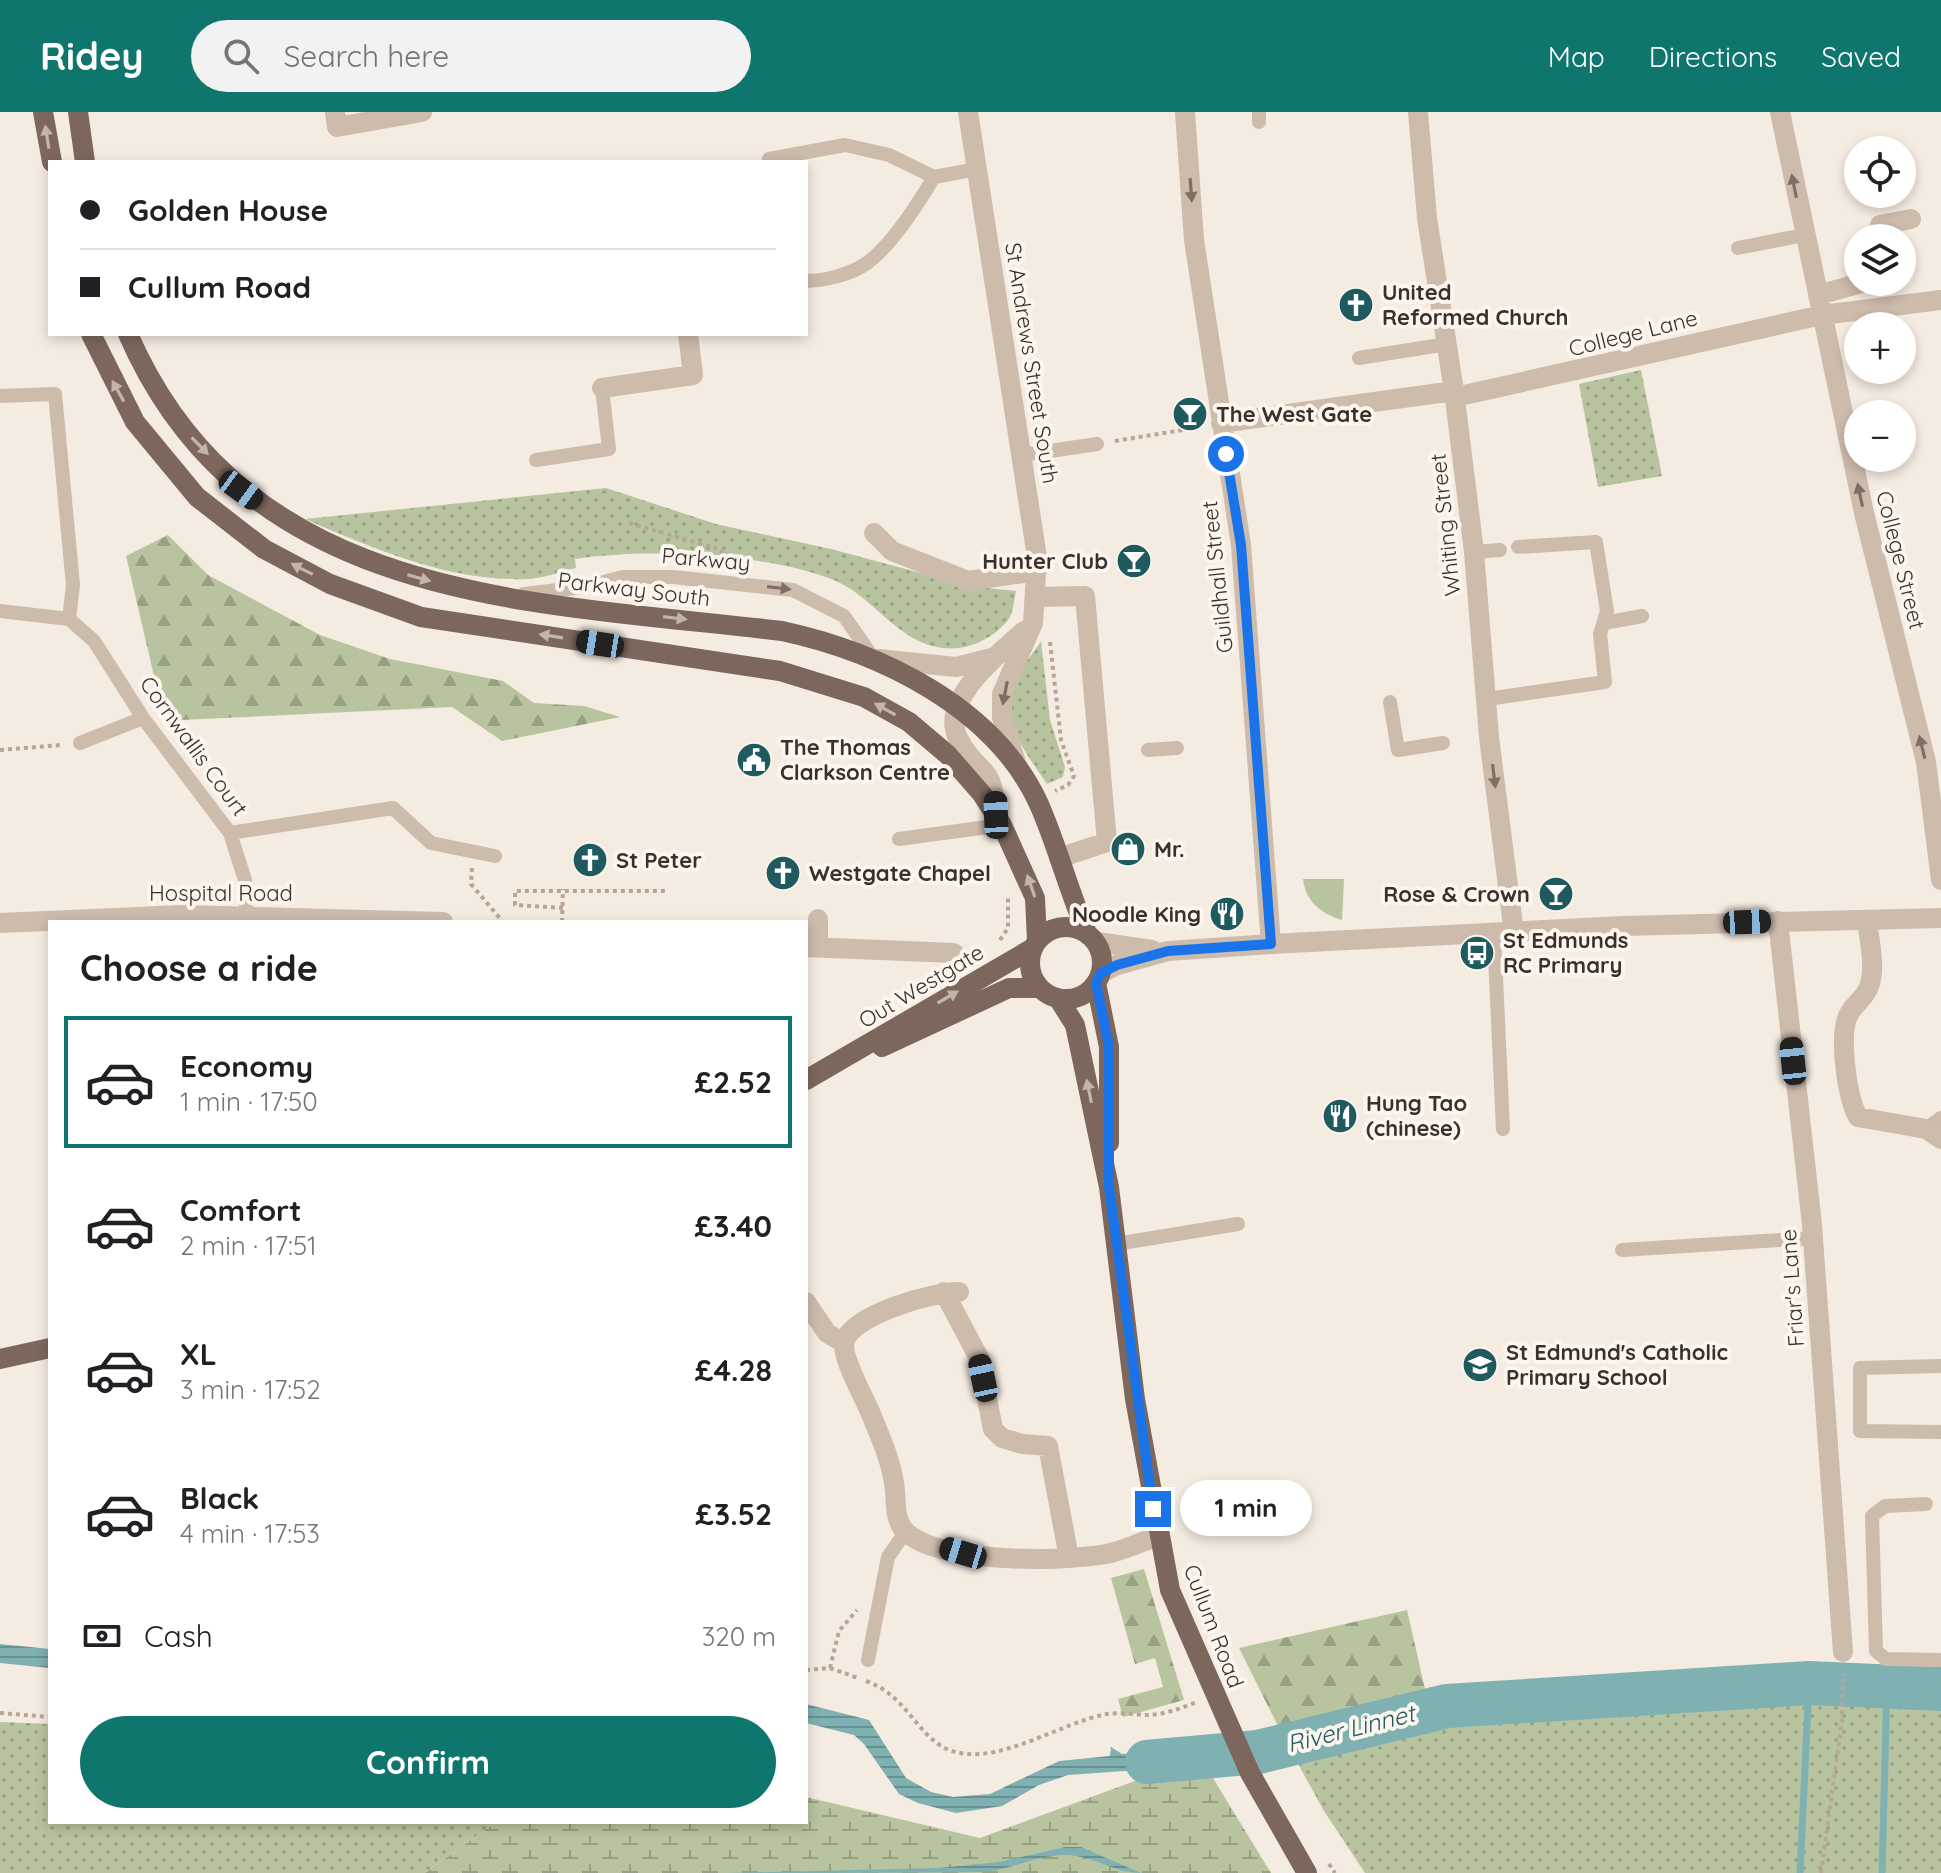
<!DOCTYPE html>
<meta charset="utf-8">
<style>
body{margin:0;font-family:Quicksand,sans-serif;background:#f2f2f2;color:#202124;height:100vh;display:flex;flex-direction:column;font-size:30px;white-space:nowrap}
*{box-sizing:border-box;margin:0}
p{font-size:26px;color:#757577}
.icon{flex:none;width:44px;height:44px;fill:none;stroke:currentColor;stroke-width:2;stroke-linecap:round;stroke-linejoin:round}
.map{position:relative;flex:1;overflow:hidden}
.side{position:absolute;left:48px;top:808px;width:760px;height:904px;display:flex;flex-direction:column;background:#fff;border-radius:0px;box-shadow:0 4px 12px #0003}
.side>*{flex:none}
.banner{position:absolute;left:48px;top:48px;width:760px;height:176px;border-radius:0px;box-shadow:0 4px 12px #0003;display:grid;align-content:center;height:176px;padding:0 32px;background:#fff}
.fabs{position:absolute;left:1844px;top:24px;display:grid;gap:16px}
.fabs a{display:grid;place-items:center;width:72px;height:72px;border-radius:50%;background:#fff;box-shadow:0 4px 12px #0003;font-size:40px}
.end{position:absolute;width:36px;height:36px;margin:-18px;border:10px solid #1a73e8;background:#fff;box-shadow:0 0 0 4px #fff}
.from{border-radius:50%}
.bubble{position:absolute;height:56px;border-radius:28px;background:#fff;box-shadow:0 4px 12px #0003;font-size:26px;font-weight:700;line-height:56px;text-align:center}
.car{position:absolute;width:24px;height:48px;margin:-24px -12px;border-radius:10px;box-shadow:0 0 6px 2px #0007;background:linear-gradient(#222 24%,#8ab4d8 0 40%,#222 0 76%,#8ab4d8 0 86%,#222 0)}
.banner b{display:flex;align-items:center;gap:28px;height:76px;font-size:30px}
.banner b+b{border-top:2px solid #e0e0e0}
.banner i{width:20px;height:20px;background:#202124}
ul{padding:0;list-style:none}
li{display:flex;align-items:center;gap:24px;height:132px;margin:0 16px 12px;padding:0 16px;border:4px solid transparent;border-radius:0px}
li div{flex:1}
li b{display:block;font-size:30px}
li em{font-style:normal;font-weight:700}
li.selected{border-color:#0f766e}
li>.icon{width:72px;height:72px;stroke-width:1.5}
h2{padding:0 32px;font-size:36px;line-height:96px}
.pay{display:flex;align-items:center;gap:20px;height:88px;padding:0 32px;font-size:30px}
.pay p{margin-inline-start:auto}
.action{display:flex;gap:16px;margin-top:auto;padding:16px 32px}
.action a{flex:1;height:92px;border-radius:48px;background:#0f766e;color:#fff;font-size:32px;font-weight:700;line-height:92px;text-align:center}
header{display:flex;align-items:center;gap:48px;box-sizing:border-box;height:112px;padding:0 40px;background:#0f766e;color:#fff}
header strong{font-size:38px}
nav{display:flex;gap:44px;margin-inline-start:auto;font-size:28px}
.search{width:560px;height:72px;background:#f2f2f2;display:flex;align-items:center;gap:20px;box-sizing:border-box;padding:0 28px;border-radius:44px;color:#757577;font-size:30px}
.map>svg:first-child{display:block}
.grass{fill:url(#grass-dots)}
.forest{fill:url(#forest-firs)}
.wetland{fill:url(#wetland-marsh)}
.green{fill:#b8c4a0}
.water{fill:url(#water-rules)}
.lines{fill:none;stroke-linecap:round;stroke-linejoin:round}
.stream{stroke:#7fb0b2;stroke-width:7}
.river{stroke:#7fb0b2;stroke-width:44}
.path{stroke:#b9a596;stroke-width:4;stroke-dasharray:4 4;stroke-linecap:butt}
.service{stroke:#cdbbac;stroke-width:14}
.minor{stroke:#cdbbac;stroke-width:20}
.tertiary{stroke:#cdbbac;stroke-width:20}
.primary{stroke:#7d675c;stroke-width:20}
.oneway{fill:#c2b5ac}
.oneway2{fill:#7d6f65}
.route{stroke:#1a73e8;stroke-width:10}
.labels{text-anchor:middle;stroke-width:8;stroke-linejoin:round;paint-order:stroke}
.poi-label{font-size:22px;font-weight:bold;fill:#3b302b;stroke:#fbf5ee;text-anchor:start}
.street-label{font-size:22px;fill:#3b302b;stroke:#fbf5ee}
.water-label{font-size:24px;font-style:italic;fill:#1f5a5e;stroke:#fbf5ee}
</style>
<header>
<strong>Ridey</strong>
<div class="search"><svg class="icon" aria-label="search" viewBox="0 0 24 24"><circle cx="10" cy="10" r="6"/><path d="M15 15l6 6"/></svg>Search here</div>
<nav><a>Map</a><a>Directions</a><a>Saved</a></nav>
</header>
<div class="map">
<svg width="1941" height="1761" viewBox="0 0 1941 1761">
<defs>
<pattern id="grass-dots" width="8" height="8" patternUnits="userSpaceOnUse" patternTransform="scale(2)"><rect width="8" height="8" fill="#b8c4a0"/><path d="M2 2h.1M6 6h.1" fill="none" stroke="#97a083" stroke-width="1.8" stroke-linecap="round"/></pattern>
<pattern id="forest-firs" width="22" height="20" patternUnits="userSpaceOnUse" patternTransform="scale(2)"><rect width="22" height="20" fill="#b8c4a0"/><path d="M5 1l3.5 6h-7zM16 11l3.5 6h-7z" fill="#97a083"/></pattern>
<pattern id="wetland-marsh" width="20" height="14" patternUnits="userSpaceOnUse" patternTransform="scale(2)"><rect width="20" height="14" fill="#b8c4a0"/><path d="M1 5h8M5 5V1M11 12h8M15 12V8" fill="none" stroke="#97a083"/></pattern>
<pattern id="water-rules" width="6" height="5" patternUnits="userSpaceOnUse" patternTransform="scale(2)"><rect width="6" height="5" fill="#7fb0b2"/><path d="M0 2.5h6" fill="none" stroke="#699091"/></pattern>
</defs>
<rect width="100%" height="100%" fill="#f4ebe1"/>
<path class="grass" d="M 1641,258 L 1662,364 L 1598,375 L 1579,272 Z
M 606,376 L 716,412 L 831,437 L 969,474 L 1016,479 C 1014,488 1013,502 1008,508 C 993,527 967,539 943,536 C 898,531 876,487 836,469 C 769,441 646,436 575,447 L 576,456 C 560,460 543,466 527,467 C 450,470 374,437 305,407 Z
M 1041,529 L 1050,608 L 1065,655 L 1063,665 L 1047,672 C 1024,638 998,608 1017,565 C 1023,552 1034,541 1041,529 Z
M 1832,1587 L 1941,1593 L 1941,1761 L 1365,1761 L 1324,1699 L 1285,1628 L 1586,1594 Z
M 0,1610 L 50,1612 L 50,1710 L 496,1710 L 425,1761 L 0,1761 Z"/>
<path class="forest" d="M 168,423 L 208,463 L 320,523 L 390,547 L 503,569 L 534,591 L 584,594 L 620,605 L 502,629 L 452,595 L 181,608 L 158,581 L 126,444 Z
M 1144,1457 L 1184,1588 L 1123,1605 L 1118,1587 L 1163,1575 L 1155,1546 L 1135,1552 L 1111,1466 Z
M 1407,1498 L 1433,1612 L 1285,1628 L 1239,1536 Z"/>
<path class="wetland" d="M 1200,1645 L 1271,1761 L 425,1761 L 496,1710 L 806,1710 L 806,1685 L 980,1726 Z"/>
<path class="green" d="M 1303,767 L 1344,767 L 1342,808 C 1320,801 1306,790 1303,767 Z"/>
<path class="water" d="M 0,1532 L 50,1537 L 50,1556 L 0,1551 Z
M 806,1592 L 869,1608 L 906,1666 L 931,1680 L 953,1685 L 990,1682 L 1059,1649 L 1110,1644 L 1111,1635 L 1122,1642 L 1202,1637 L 1209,1653 L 1068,1663 L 1039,1673 L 1002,1694 L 956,1701 L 918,1691 L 899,1682 L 864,1632 L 854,1623 L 806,1611 Z
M 1065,1735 L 1081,1735 L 1141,1761 C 1113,1761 1093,1743 1065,1743 C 1036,1743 1011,1758 982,1760 C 897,1761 810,1761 725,1761 L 939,1756 L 999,1750 Z"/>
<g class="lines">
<path class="stream" d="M 1800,1761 L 1809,1571
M 1882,1761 L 1887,1572"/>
<path class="river" d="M 1147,1650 L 1258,1640 L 1447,1594 L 1809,1571 L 1941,1577"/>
<path class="path" d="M 1392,181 L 1417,176
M 1115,329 L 1201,315
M 629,411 L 722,438 L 721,450
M 1050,530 L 1061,628 L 1074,664 L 1068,673 L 1055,679
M 0,638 L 61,633
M 472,756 L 471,772 L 503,810
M 563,796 L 515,793 L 515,779 L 668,779
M 562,810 L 563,777
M 1000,828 L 1008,816 L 1008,783
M 830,1556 L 839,1519 L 857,1498
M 806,1558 L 830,1556 L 858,1566
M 866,1569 C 908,1584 916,1624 949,1638 C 995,1656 1059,1611 1107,1602 C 1121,1600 1136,1603 1150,1603 C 1166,1602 1181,1596 1197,1590
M 0,1601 L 50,1605
M 1329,1752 L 1335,1761
M 1821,1761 L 1842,1609 L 1843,1561"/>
<path class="service" d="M 1259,0 L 1259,10
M 770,50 L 769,47 L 845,33 L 889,43 L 934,65 L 977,57
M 1738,136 L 1804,123
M 806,169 C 824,169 852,162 867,151 C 892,133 918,92 934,65
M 1359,246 L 1447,232
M 0,284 L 55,282 L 73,473 L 69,507
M 1023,343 L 1097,332
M 536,348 L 609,337 L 602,276
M 1474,440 L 1500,438
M 524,482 L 584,475 L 623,465 L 673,465 L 793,478 L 844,504 L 874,547
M 0,499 L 69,507 L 94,529 L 143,606 L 230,721 L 245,768 L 246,810
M 1604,511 L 1642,504
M 1487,587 L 1605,570 L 1600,522 L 1607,499 L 1596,430 L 1518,435
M 1390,590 L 1398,638 L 1443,631
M 80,631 L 143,606
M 1148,638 L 1177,636
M 230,721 L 393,696 L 431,731 L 495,744
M 899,727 L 1002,713
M 1494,822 L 1503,1017
M 1926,1017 L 1941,1006
M 1116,1132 L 1238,1112
M 1622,1138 L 1813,1126
M 1940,1254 L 1860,1256 L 1860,1319 L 1941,1320
M 1926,1392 L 1885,1394 L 1872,1404 L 1876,1539 L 1886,1547 L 1941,1548
M 868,1548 L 888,1445 L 906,1419"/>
<path class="minor" d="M 335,0 L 337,15 L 422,0
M 968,0 L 1037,445 L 1033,511 L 1002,582 L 1002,605 L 1017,654
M 1185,0 L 1194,128 L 1241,433 L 1271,832
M 1418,0 L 1427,106 L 1454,279 L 1474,440 L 1489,625 L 1514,821
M 1780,0 L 1864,401 L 1926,650 L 1941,768
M 1883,126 L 1880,113 L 1911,107
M 1818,183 L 1865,170
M 602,276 L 693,263 L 688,222
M 1455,285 L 1822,203 L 1941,188
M 1221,311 L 1454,279
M 874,421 L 892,439 L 968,469 L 1037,459
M 1037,485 L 1085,484 L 1107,730 L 1059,746
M 878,547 L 956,555 L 992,546
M 996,703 C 993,648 979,666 959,628 C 937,589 999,542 1024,519
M 818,807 L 818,835
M 1867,808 C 1869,829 1877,857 1868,877 C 1864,886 1854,893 1849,902 C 1838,922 1847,985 1858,1005 L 1926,1017 L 1941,1027
M 1778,809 L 1812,1113 L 1843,1540
M 0,811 L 183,803 L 443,810
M 806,835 L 954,841
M 944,1180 L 979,1246 L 993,1317 L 1002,1326 L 1022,1332 L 1048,1334 L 1069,1446
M 959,1180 C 933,1180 855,1202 845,1228 C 839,1244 867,1289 873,1307 C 881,1327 891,1349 894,1371 C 897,1386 893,1405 904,1418 C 935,1452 1062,1450 1106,1442 C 1123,1439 1141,1430 1158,1424
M 806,1190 L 827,1221 L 844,1231"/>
<path class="tertiary" d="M 1097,830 L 1152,838
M 1101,861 L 1117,853 L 1168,839 L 1271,832 L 1624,814 L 1941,806"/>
<path class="primary" d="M 43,0 L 52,50
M 78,0 L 85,50
M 91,222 L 135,310 L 197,385 L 264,437 L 330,472 L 421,505 L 780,559 L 864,585 L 909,610 L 948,643 L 982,682 L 1002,713 L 1035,786 L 1037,828
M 128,222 C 246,493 531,489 782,519 C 879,540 993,594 1038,690 C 1057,732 1068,778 1087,821
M1030 851a36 36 0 1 1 72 0a36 36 0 1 1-72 0Z
M 1096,871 L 1109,935 L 1109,1031
M 1058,886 L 1075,913 L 1109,1075 L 1135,1287 L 1170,1478 L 1250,1661 L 1307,1761
M 882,935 L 1009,876 L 1039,876
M 806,968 L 1033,836
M 0,1247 L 50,1236"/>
</g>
<defs><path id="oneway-solid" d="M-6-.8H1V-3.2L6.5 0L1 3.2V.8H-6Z" transform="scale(2)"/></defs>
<g class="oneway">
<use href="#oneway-solid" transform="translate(47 25) rotate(-99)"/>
<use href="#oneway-solid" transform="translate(118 279) rotate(-119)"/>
<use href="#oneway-solid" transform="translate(200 334) rotate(46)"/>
<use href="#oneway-solid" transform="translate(302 457) rotate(-153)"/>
<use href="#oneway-solid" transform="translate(419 466) rotate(16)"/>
<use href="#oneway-solid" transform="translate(675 506) rotate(7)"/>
<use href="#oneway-solid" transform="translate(551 524) rotate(-171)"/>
<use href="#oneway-solid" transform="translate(885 597) rotate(-151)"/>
<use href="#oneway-solid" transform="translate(1031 774) rotate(-109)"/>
<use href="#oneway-solid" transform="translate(948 885) rotate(-30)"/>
<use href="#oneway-solid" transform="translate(1089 979) rotate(-102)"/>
</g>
<g class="oneway2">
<use href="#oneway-solid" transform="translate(1794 74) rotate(-101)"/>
<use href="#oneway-solid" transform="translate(1191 78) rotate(86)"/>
<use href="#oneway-solid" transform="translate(1860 383) rotate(-102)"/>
<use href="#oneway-solid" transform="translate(779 476) rotate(7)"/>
<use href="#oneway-solid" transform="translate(1005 581) rotate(101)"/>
<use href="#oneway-solid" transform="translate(1922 635) rotate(-104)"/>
<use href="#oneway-solid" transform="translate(1494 664) rotate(83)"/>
</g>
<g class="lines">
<path class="route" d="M 1153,1397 L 1109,1075 L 1109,935 L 1096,871 L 1101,861 L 1117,853 L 1168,839 L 1271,832 L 1241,433 L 1226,342"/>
</g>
<defs>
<symbol id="church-disc" viewBox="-11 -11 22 22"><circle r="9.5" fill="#1f5a5e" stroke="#fbf5ee"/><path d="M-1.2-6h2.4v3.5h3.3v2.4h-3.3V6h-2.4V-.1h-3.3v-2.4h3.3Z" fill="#fff"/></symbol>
<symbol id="bar-disc" viewBox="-11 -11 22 22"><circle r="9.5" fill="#1f5a5e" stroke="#fbf5ee"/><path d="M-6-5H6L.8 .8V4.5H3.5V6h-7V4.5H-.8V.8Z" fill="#fff"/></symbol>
<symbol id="civic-disc" viewBox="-11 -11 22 22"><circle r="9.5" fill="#1f5a5e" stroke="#fbf5ee"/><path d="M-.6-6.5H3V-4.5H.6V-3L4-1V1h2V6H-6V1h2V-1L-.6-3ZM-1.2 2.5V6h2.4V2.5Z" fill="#fff"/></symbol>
<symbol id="shop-disc" viewBox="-11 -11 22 22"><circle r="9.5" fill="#1f5a5e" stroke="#fbf5ee"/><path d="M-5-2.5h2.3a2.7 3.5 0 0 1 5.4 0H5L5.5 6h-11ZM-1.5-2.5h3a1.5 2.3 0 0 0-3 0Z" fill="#fff"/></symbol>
<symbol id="restaurant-disc" viewBox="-11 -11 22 22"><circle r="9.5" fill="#1f5a5e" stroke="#fbf5ee"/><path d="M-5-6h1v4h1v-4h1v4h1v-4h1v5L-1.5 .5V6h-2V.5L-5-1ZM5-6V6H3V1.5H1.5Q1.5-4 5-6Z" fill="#fff"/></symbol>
<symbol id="bus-disc" viewBox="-11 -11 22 22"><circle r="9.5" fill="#1f5a5e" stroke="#fbf5ee"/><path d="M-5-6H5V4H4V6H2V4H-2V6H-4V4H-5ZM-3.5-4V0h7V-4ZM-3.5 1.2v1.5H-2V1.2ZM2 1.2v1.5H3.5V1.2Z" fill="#fff"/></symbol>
<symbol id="school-disc" viewBox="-11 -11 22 22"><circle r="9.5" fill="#1f5a5e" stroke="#fbf5ee"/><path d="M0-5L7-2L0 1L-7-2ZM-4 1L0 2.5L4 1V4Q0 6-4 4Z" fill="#fff"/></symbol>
</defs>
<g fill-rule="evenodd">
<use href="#church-disc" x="1336" y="173" width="40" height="40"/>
<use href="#bar-disc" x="1170" y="282" width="40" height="40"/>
<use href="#bar-disc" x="1114" y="429" width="40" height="40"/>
<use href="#civic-disc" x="734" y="628" width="40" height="40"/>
<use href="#shop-disc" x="1108" y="717" width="40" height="40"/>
<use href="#church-disc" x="570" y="728" width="40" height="40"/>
<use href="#church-disc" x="763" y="741" width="40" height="40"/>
<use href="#bar-disc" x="1536" y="762" width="40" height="40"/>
<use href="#restaurant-disc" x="1207" y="782" width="40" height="40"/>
<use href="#bus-disc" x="1457" y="821" width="40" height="40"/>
<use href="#restaurant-disc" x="1320" y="984" width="40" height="40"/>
<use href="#school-disc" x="1460" y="1233" width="40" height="40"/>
</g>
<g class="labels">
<g class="poi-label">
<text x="1382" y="188">United<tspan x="1382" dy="25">Reformed Church</tspan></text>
<text x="1216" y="310">The West Gate</text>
<text x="1108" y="457" text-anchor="end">Hunter Club</text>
<text x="780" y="643">The Thomas<tspan x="780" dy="25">Clarkson Centre</tspan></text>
<text x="1154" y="745">Mr.</text>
<text x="616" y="756">St Peter</text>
<text x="809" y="769">Westgate Chapel</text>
<text x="1530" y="790" text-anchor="end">Rose &amp; Crown</text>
<text x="1201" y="810" text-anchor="end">Noodle King</text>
<text x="1503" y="836">St Edmunds<tspan x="1503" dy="25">RC Primary</tspan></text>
<text x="1366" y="999">Hung Tao<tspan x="1366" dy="25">(chinese)</tspan></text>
<text x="1506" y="1248">St Edmund's Catholic<tspan x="1506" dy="25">Primary School</tspan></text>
</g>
<g class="street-label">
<text transform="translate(1633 221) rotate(-14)" y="8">College Lane</text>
<text transform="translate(1032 251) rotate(81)" y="8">St Andrews Street South</text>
<text transform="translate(1445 413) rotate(-96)" y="8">Whiting Street</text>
<text transform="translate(706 447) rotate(5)" y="8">Parkway</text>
<text transform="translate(1901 448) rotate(76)" y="8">College Street</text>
<text transform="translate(1217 465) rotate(-96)" y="8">Guildhall Street</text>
<text transform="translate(634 477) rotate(7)" y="8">Parkway South</text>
<text transform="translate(194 634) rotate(54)" y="8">Cornwallis Court</text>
<text x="221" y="789">Hospital Road</text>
<text transform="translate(921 874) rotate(-31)" y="8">Out Westgate</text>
<text transform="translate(1792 1176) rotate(-94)" y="8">Friar's Lane</text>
<text transform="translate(1214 1514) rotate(69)" y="8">Cullum Road</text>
</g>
<g class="water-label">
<text transform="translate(1351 1617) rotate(-14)" y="8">River Linnet</text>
</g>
</g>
</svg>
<div class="fabs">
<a><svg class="icon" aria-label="locate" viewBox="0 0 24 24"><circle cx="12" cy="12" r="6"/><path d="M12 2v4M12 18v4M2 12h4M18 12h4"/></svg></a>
<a><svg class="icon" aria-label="layers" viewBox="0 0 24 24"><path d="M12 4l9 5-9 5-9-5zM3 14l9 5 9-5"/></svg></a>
<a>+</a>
<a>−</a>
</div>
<i class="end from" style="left:1226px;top:342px"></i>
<i class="end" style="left:1153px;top:1397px"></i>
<div class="bubble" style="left:1180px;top:1368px;width:132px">1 min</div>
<i class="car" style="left:241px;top:378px;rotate:126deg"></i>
<i class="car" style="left:600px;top:532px;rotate:279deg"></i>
<i class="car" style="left:996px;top:703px;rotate:358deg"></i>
<i class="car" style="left:1747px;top:810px;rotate:88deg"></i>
<i class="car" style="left:1793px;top:949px;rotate:354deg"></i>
<i class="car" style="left:983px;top:1266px;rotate:348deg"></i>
<i class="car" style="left:963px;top:1441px;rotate:287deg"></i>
<div class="banner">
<b><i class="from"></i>Golden House</b>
<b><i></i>Cullum Road</b>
</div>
<section class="side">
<h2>Choose a ride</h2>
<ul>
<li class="selected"><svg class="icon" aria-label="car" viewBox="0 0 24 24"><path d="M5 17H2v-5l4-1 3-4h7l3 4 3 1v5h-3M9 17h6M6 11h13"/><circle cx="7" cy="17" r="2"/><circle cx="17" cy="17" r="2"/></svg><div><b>Economy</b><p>1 min · 17:50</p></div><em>£2.52</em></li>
<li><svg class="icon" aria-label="car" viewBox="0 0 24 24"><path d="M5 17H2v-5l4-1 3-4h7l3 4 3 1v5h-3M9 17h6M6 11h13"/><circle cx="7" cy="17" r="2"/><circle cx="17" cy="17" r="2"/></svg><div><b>Comfort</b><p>2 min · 17:51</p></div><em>£3.40</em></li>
<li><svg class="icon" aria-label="car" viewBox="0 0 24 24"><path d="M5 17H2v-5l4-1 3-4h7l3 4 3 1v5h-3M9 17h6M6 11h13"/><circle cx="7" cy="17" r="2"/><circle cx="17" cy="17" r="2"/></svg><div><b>XL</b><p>3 min · 17:52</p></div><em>£4.28</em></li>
<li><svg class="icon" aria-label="car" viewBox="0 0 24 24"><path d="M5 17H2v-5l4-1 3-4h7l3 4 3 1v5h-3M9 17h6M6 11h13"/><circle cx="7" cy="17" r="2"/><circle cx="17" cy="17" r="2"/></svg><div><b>Black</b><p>4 min · 17:53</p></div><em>£3.52</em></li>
</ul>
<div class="pay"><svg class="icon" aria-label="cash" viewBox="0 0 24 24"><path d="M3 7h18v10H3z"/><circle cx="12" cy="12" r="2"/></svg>Cash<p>320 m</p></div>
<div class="action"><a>Confirm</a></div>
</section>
</div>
